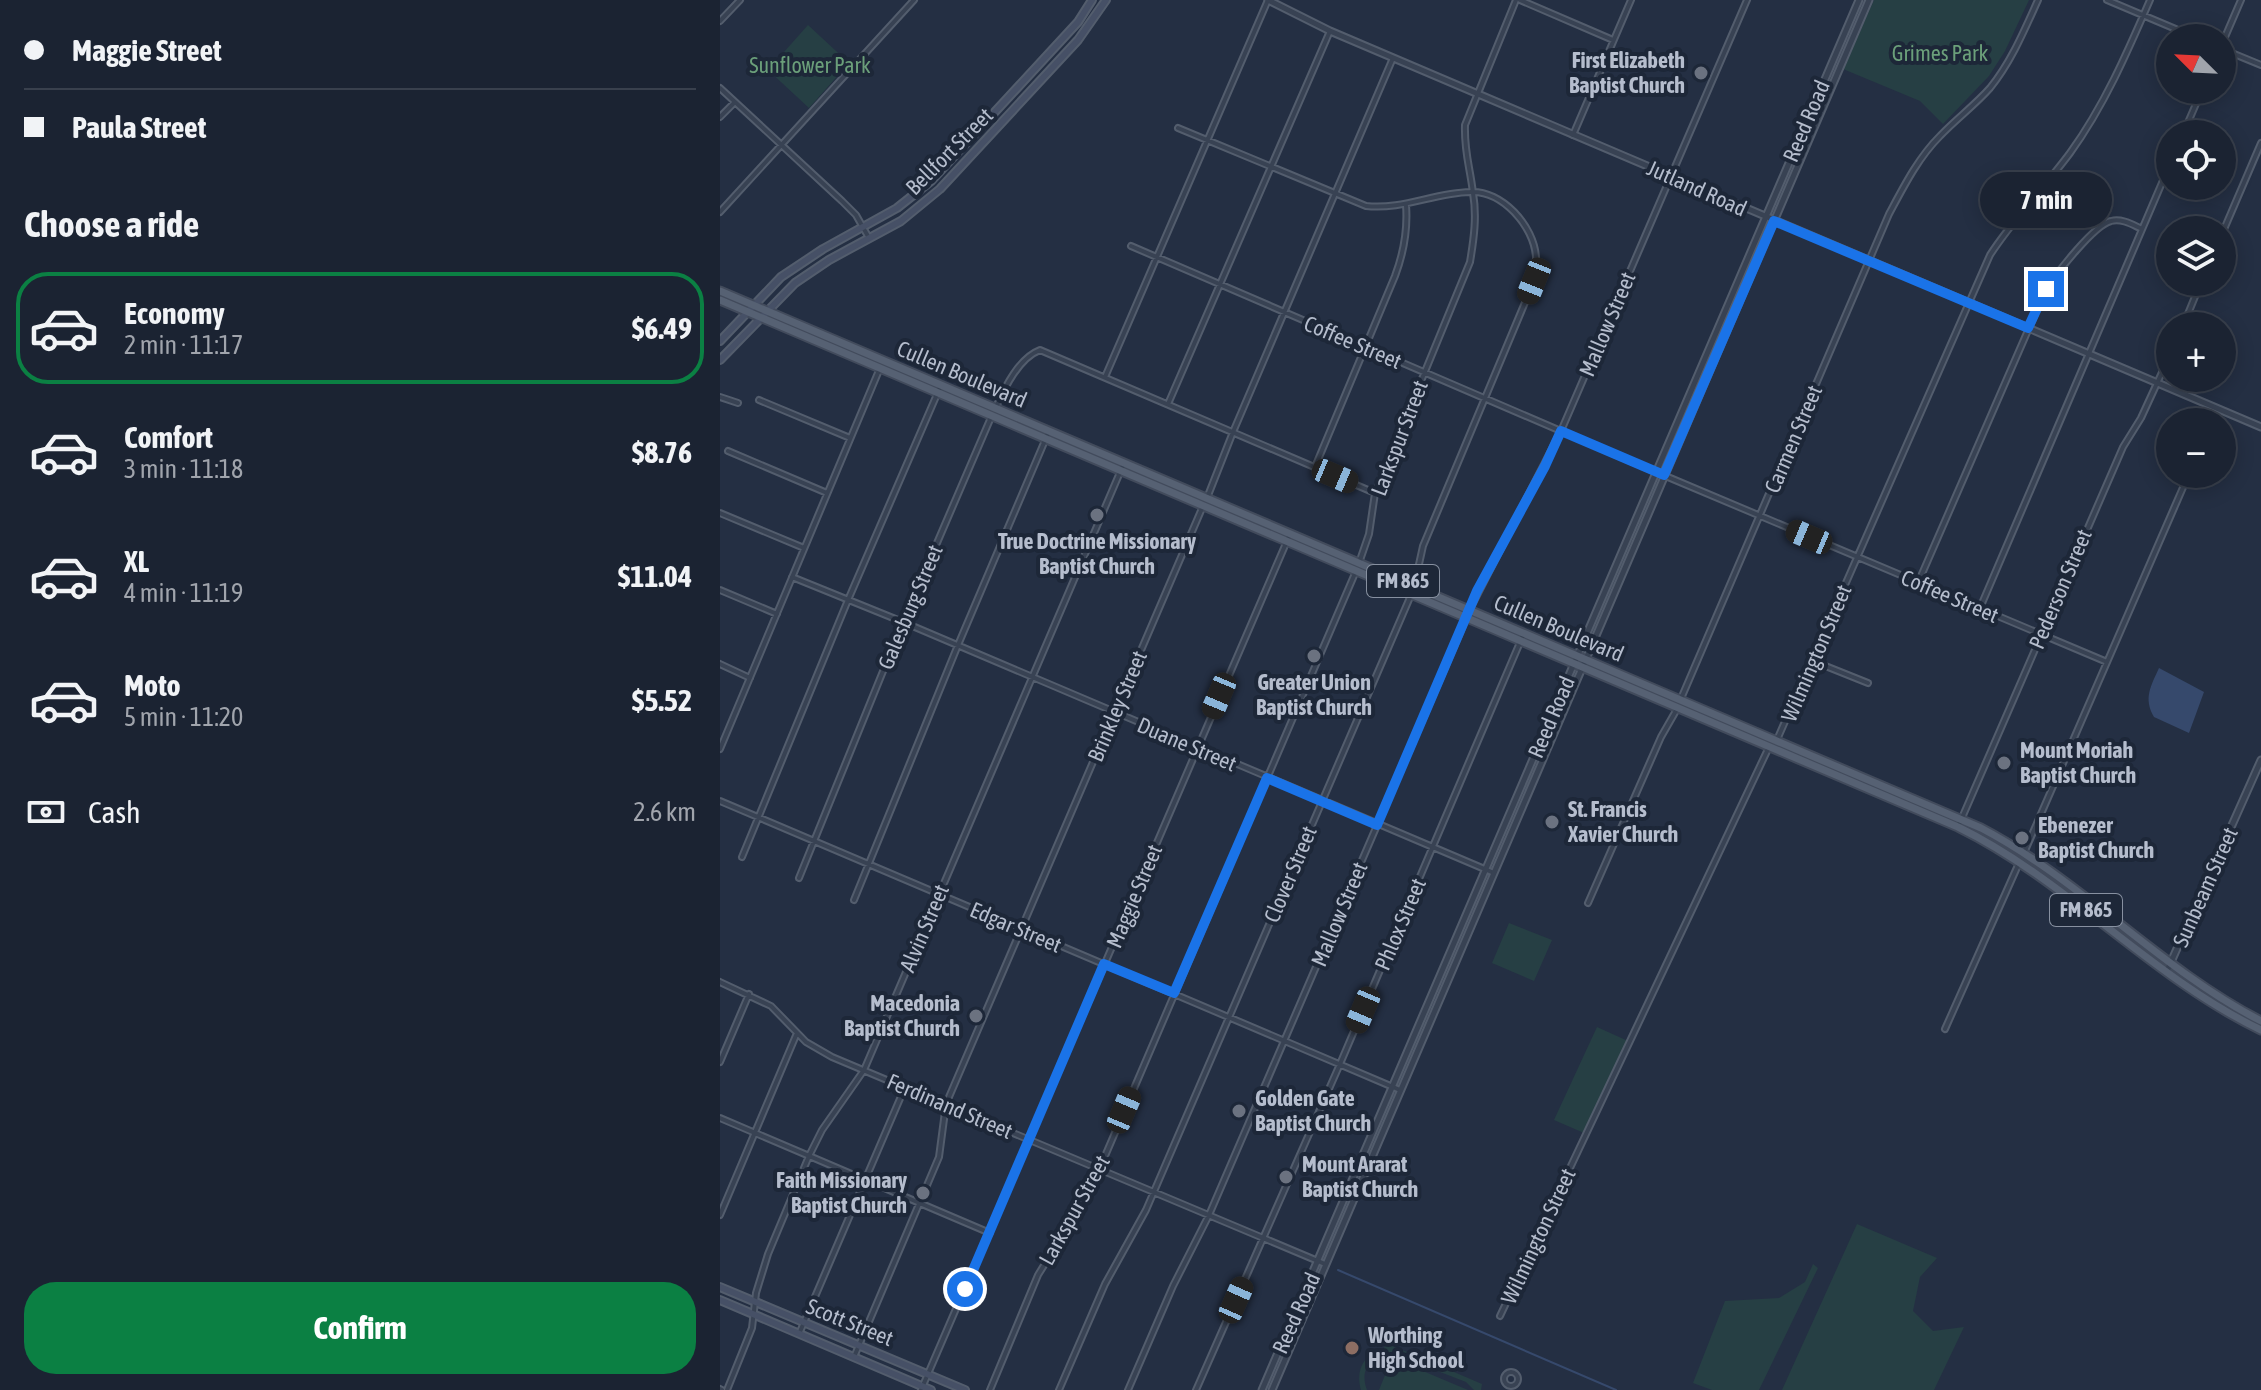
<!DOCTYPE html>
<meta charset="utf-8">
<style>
body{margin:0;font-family:"Asap Condensed",sans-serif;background:#282f3e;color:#f1f3f6;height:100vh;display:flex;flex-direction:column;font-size:30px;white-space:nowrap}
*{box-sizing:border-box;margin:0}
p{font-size:26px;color:#a0a4ac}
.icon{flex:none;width:44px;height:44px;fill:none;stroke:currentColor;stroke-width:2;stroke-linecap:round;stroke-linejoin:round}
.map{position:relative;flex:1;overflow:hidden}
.sheet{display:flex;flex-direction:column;background:#1b2332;width:720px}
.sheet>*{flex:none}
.hud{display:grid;align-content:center;height:176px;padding:0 24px;background:#1b2332}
.needle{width:52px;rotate:294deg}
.fabs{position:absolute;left:1436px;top:24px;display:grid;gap:16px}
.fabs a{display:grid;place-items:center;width:80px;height:80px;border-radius:50%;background:#1b2332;box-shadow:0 4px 20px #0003,0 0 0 2px #39404d;font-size:40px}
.end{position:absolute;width:36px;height:36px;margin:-18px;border:10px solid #1a73e8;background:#fff;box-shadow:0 0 0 4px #fff}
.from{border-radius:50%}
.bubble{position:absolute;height:56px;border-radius:28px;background:#1b2332;box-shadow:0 4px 20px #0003,0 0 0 2px #39404d;font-size:26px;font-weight:700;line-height:56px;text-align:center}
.car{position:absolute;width:24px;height:48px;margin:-24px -12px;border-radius:10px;box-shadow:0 0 6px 2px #0007;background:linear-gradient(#222 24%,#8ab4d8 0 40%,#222 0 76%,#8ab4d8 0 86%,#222 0)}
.hud b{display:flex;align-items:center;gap:28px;height:76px;font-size:30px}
.hud b+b{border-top:2px solid #39404d}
.hud i{width:20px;height:20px;background:#f1f3f6}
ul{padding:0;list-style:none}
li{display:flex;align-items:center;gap:24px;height:112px;margin:0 16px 12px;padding:0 8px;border:4px solid transparent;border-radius:32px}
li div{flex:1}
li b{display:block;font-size:30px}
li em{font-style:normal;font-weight:700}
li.active{border-color:#0b8043}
li>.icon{width:72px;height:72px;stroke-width:1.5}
h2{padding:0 24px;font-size:36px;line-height:96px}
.pay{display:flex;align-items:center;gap:20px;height:88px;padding:0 24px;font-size:30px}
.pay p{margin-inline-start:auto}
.action{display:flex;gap:16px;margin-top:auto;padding:16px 24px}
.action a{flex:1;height:92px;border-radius:32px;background:#0b8043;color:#fff;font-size:32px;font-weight:700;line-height:92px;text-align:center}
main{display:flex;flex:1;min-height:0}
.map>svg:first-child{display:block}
.green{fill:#263f44}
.water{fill:#36496c}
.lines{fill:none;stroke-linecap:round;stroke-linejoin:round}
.stream{stroke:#36496c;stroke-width:2}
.minor-casing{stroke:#535d6d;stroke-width:8}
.tertiary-casing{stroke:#535d6d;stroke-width:9}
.secondary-casing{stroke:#535d6d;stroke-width:10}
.primary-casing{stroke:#424b5c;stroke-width:11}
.minor{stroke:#384253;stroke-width:4}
.tertiary{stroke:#384253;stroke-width:5}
.secondary{stroke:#465066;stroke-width:6}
.primary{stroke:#566173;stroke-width:7}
.route{stroke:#1a73e8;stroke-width:10}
.worship-dot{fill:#6b7280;stroke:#1d2738;stroke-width:3}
.education-dot{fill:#8d6e63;stroke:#1d2738;stroke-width:3}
.labels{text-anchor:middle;stroke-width:8;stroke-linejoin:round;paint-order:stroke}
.shield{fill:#1d2738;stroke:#8790a0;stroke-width:2}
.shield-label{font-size:20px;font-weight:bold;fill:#b5bdcd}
.park-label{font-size:22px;fill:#6b9f7a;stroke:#1d2738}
.poi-label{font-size:22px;font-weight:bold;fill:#b5bdcd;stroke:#1d2738;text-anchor:start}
.street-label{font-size:22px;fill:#b5bdcd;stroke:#1d2738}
</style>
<main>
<section class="sheet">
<div class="hud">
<b><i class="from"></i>Maggie Street</b>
<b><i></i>Paula Street</b>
</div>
<h2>Choose a ride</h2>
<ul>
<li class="active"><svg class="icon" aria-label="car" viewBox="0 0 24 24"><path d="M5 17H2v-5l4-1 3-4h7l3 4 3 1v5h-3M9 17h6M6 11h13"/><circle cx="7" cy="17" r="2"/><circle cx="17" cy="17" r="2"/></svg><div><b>Economy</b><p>2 min · 11:17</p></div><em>$6.49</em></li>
<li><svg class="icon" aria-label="car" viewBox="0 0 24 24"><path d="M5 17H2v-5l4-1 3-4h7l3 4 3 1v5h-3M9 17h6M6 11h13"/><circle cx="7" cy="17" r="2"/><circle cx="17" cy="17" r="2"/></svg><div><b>Comfort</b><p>3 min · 11:18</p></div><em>$8.76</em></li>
<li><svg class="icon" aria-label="car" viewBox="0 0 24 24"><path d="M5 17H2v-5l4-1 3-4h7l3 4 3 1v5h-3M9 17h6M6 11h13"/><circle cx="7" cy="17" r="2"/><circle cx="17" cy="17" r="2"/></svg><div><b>XL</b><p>4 min · 11:19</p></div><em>$11.04</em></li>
<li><svg class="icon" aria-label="car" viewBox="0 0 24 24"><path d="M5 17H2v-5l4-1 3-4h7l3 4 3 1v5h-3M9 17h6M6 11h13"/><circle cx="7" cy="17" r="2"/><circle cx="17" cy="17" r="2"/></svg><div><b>Moto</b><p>5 min · 11:20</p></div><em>$5.52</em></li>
</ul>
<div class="pay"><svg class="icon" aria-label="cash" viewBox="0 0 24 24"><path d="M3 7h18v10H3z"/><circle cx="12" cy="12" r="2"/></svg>Cash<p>2.6 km</p></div>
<div class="action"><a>Confirm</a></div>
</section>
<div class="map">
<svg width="1541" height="1390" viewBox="0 0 1541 1390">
<rect width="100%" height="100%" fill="#242f43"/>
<path class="green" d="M 1154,0 L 1309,0 L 1285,51 L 1269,76 L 1223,124 L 1200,101 L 1123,69 Z
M 88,25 L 129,63 L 89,108 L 48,70 Z
M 789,923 L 832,940 L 814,981 L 772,963 Z
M 877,1027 L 908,1041 L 864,1133 L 834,1120 Z
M 1137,1224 L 1217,1258 L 1200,1277 L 1193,1311 L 1213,1331 L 1244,1327 L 1214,1390 L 1062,1390 Z
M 1093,1264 L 1098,1268 L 1039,1390 L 992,1390 L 973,1383 L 1005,1301 L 1059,1298 L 1085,1282 Z
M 666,1343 L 762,1384 L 761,1390 L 754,1390 L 746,1382 L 671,1353 C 651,1354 639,1370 647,1390 L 641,1390 C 635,1370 644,1354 664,1348 Z
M 672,1358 L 748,1390 L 659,1390 Z"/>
<path class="water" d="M 1439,668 L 1484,692 L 1469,733 L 1434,717 C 1423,698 1431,686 1439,668 Z"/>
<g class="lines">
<path class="stream" d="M 618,1270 L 896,1390"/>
<defs>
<path id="minor" d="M 800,0 L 893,40
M 1387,0 L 1477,38
M 0,21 L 20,0
M 1502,44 L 1521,0
M 1502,49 L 1541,65
M 0,88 L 122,201 L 136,215 L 149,238
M 0,117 L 15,102
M 458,128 L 646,206 C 682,210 714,193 750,192 C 782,190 814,226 816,257 C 816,265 814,273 814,281 L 703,546 L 694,587
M 1463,134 L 1482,90
M 853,135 L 911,0
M 0,212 L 194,0
M 1502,234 L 1541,143
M 411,246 L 936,472 L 1387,662
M 1463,326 L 1481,282
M 385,377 L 548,0
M 0,397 L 18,403
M 39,400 L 130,438
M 448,404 L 610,31
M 276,407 C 285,387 299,358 320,350 L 655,493
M 8,451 L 107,493
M 595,467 L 675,276 C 684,252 688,231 686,205
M 487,498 L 513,432 L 673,58
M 0,513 L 84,548
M 639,563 L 649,534 L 655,493 L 750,262 C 754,238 757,216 753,193 C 750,167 744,152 745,125 L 796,0
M 72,577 L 183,622 L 774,873
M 1198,583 L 1326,289 C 1337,273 1374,225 1391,221 C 1402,218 1413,225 1422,229
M 0,590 L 57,614
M 1260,608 L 1450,164
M 749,611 L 841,431 L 1027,0
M 1093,661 L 1148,683
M 0,664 L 30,678
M 960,701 L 1169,214 C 1184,186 1198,158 1220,136 C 1236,119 1255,105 1270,88 C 1291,62 1304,31 1318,0
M 1056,742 L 1270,255 C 1294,218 1324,188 1350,153 C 1384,106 1407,53 1430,0
M 0,749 L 160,368
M 0,801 L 680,1090
M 1238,827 L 1403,447 L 1421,418 L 1450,355
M 1304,853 L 1468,476
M 22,857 L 128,600 L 221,385
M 79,878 L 183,622 L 272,415
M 134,900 L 238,645 L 329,431
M 868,903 L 941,737 L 957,709
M 0,982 L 51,1006 L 86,1042 L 112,1057 L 605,1264
M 1225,1029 L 1299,863
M 0,1062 L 29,994
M 0,1118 L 270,1233
M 0,1215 L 77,1033
M 780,1316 L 1049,747
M 79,1334 L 185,1087
M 134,1357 L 219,1157 L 226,1104 L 483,506
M784 1379a7 7 0 1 1 14 0a7 7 0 1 1-14 0Z
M 0,1389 L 2,1390
M 7,1390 L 32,1328 L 36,1293 L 48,1254 L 89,1156 L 102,1130 L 144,1070 L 404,463
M 201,1390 L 570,534
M 270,1390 L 318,1275 L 370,1191 L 636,571
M 339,1390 L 385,1284 L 426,1210 L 691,595
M 408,1390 L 453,1286 L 489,1215 L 746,619
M 476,1390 L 620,1064 L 804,633"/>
<path id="tertiary" d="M 548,0 L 610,31 L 1541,427
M 1447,971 L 1541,760
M 542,1390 L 1139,0
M 552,1390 L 1149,0"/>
<path id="secondary" d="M 0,341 L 61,277 L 103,249 L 177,208 L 211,181 L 358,22 L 372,0
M 0,360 L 75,283 L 109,260 L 181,221 L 220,189 L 358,40 L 386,0
M 0,1287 L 245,1390
M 0,1300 L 211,1390"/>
<path id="primary" d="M 0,291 L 1261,828 C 1362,881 1440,969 1541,1021
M 0,300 L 1238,827 C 1348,881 1431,977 1541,1030"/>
</defs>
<use href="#minor" class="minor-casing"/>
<use href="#tertiary" class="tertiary-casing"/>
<use href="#secondary" class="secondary-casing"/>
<use href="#primary" class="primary-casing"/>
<use href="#minor" class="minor"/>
<use href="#tertiary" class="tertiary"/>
<use href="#secondary" class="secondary"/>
<use href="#primary" class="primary"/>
</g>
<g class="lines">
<path class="route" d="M 245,1289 L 384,964 L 454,993 L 547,778 L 657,825 L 757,591 L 825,466 L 841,431 L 944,475 L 1054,221 L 1308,328 L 1326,289"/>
</g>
<g class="worship-dot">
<circle cx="981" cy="73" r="8"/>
<circle cx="377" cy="515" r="8"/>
<circle cx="594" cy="656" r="8"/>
<circle cx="1284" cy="763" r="8"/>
<circle cx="832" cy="822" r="8"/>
<circle cx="1302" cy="838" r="8"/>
<circle cx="256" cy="1016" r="8"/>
<circle cx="519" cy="1111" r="8"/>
<circle cx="566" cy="1177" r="8"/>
<circle cx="203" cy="1193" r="8"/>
</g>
<circle class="education-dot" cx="632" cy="1348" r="8"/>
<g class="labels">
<g class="shield">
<rect x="647" y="565" width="72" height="32" rx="6"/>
<rect x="1330" y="894" width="72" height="32" rx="6"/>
</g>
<g class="shield-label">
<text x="683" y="588">FM 865</text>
<text x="1366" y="917">FM 865</text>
</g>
<g class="park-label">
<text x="1220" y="61">Grimes Park</text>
<text x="90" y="73">Sunflower Park</text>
</g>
<g class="poi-label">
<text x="965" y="68" text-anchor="end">First Elizabeth<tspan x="965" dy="25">Baptist Church</tspan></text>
<text x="377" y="549" text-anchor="middle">True Doctrine Missionary<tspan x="377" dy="25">Baptist Church</tspan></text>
<text x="594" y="690" text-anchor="middle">Greater Union<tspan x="594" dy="25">Baptist Church</tspan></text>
<text x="1300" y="758">Mount Moriah<tspan x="1300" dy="25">Baptist Church</tspan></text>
<text x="848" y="817">St. Francis<tspan x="848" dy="25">Xavier Church</tspan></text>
<text x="1318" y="833">Ebenezer<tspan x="1318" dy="25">Baptist Church</tspan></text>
<text x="240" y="1011" text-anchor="end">Macedonia<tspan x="240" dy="25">Baptist Church</tspan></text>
<text x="535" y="1106">Golden Gate<tspan x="535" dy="25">Baptist Church</tspan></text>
<text x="582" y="1172">Mount Ararat<tspan x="582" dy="25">Baptist Church</tspan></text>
<text x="187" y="1188" text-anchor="end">Faith Missionary<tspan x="187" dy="25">Baptist Church</tspan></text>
<text x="648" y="1343">Worthing<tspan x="648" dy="25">High School</tspan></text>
</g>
<g class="street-label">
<text transform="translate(1086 121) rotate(-67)" y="8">Reed Road</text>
<text transform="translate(229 151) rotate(-45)" y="8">Bellfort Street</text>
<text transform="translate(977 188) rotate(24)" y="8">Jutland Road</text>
<text transform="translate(887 324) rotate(-67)" y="8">Mallow Street</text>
<text transform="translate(633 342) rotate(23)" y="8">Coffee Street</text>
<text transform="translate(242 374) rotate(23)" y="8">Cullen Boulevard</text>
<text transform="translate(679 438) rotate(-69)" y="8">Larkspur Street</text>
<text transform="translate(1073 439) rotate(-67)" y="8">Carmen Street</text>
<text transform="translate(1340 589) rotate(-67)" y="8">Pederson Street</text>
<text transform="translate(1230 596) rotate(23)" y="8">Coffee Street</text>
<text transform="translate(190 607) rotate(-67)" y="8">Galesburg Street</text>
<text transform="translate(839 628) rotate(23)" y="8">Cullen Boulevard</text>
<text transform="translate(1096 653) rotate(-67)" y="8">Wilmington Street</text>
<text transform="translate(397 706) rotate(-67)" y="8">Brinkley Street</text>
<text transform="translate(831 717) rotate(-67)" y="8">Reed Road</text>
<text transform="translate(467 744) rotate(23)" y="8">Duane Street</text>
<text transform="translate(570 874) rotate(-67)" y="8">Clover Street</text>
<text transform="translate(1485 887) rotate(-66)" y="8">Sunbeam Street</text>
<text transform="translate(414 896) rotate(-67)" y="8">Maggie Street</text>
<text transform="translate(619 914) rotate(-67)" y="8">Mallow Street</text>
<text transform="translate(680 924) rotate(-67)" y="8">Phlox Street</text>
<text transform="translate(296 927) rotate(23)" y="8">Edgar Street</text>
<text transform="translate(204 928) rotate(-67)" y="8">Alvin Street</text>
<text transform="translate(230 1106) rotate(23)" y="8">Ferdinand Street</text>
<text transform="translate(354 1210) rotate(-61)" y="8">Larkspur Street</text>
<text transform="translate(818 1236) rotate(-65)" y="8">Wilmington Street</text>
<text transform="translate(576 1313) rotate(-66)" y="8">Reed Road</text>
<text transform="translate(130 1322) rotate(22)" y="8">Scott Street</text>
</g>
</g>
</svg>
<div class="fabs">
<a><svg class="needle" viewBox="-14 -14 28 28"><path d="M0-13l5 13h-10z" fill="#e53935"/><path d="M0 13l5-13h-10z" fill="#a0a4ac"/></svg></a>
<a><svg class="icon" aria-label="locate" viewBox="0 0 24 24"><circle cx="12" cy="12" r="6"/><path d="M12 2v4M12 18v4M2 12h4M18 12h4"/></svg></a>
<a><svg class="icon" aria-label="layers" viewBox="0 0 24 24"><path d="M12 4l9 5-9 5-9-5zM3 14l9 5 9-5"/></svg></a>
<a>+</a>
<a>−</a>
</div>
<i class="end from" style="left:245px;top:1289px"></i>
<i class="end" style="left:1326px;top:289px"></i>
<div class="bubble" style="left:1260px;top:172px;width:132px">7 min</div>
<i class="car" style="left:814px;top:281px;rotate:202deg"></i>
<i class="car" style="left:615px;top:476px;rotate:113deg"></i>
<i class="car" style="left:1089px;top:537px;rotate:293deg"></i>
<i class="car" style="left:499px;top:696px;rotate:203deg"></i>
<i class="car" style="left:643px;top:1010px;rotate:203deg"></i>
<i class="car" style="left:404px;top:1110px;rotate:23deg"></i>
<i class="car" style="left:516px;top:1300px;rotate:24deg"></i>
</div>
</main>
